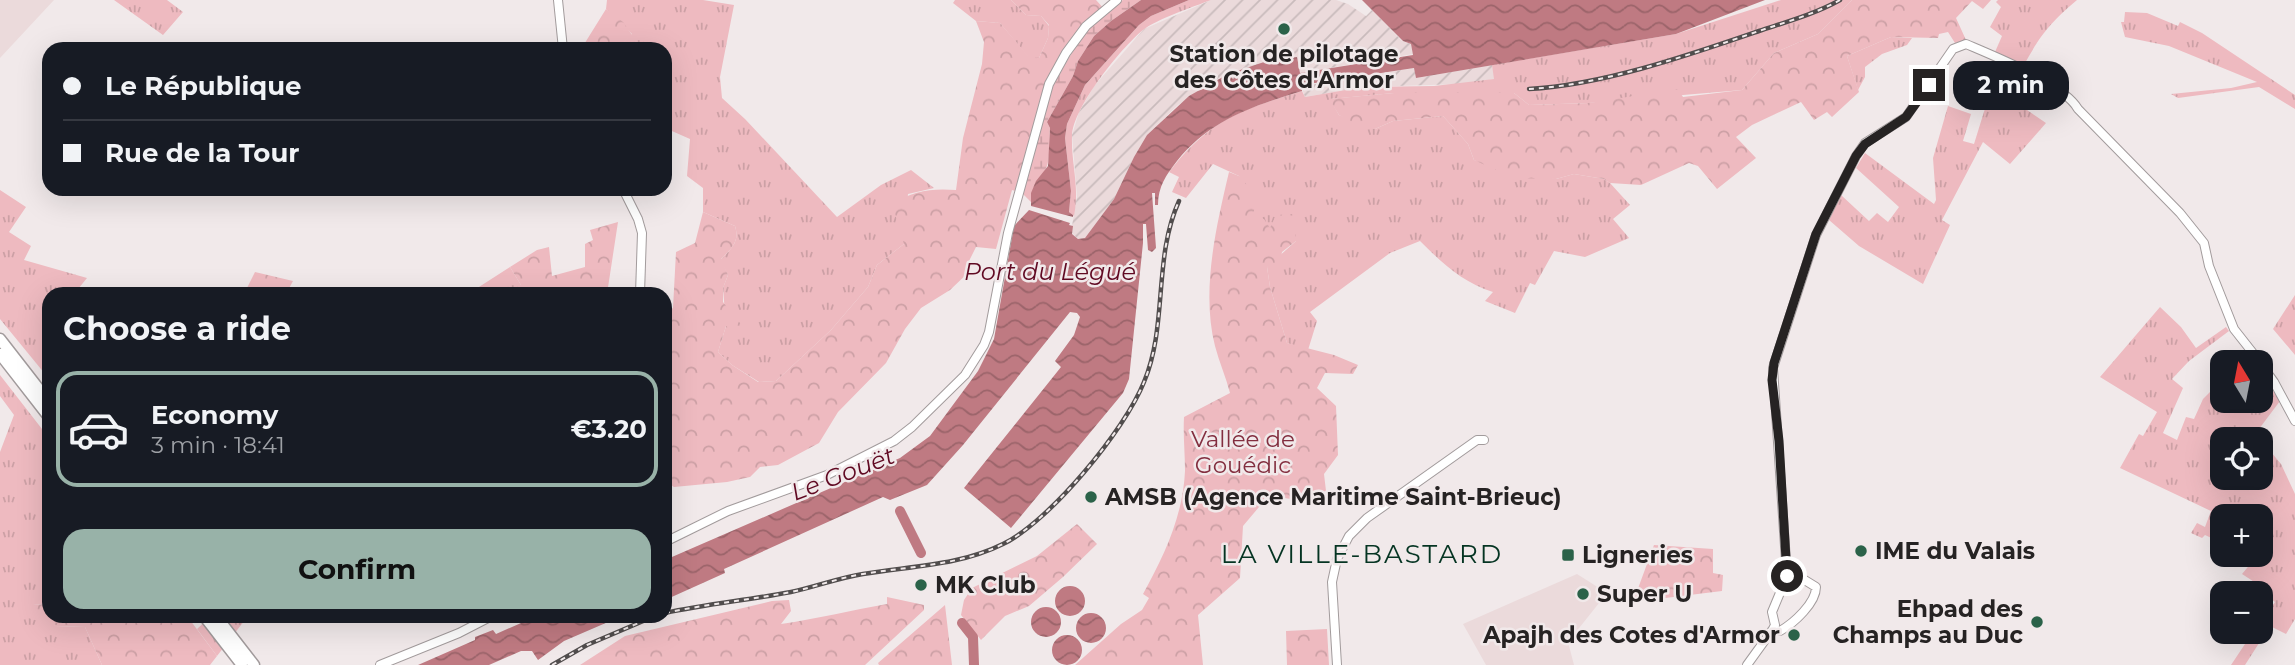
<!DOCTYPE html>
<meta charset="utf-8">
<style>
body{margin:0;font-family:Montserrat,sans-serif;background:#242831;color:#f1f3f6;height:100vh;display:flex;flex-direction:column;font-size:26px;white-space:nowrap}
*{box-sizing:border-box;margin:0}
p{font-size:23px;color:#9ea1a6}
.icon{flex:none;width:38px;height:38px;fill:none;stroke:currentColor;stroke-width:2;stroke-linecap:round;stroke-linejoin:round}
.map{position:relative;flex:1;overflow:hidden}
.panel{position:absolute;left:42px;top:287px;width:630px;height:336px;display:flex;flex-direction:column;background:#171b24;border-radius:21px;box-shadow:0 7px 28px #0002}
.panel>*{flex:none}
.guide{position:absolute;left:42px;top:42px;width:630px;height:154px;border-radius:21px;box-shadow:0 7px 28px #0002;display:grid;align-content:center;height:154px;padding:0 21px;background:#171b24}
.needle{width:46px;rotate:350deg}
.fabs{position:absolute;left:2210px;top:350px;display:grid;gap:14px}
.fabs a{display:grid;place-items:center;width:63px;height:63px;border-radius:14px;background:#171b24;box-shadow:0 7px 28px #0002;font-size:35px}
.end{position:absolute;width:32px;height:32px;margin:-16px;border:9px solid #262323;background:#fff;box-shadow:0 0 0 4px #fff}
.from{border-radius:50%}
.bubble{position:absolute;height:49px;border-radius:21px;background:#171b24;box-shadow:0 7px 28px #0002;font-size:23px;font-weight:700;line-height:49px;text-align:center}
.guide b{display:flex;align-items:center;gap:24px;height:66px;font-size:26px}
.guide b+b{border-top:2px solid #363941}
.guide i{width:18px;height:18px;background:#f1f3f6}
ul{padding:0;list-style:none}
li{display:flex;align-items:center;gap:21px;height:116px;margin:0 14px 10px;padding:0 7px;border:4px solid transparent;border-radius:21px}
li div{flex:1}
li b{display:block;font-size:26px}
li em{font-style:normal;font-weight:700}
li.on{border-color:#98b2a8}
li>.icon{width:63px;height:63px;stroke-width:1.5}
h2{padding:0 21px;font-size:32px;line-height:84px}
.cta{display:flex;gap:14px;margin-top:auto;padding:14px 21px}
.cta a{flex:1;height:80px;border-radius:21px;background:#98b2a8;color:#111;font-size:28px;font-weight:700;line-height:80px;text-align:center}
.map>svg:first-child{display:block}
.built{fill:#ebdadb}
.industrial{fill:url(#industrial-furrows)}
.grass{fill:url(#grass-tufts)}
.forest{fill:url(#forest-crowns)}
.wetland{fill:url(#wetland-marsh)}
.water{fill:url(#water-waves)}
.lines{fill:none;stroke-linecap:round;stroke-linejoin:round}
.river{stroke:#bf7a82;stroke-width:10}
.tertiary-casing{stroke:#a29b9c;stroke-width:10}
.trunk-casing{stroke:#a29b9c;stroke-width:13}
.tertiary{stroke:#fff;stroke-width:8}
.trunk{stroke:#fff;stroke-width:10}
.rail-casing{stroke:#514d4d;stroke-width:4.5}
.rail{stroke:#f1e9ea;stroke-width:2;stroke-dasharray:5;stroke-linecap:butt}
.route{stroke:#262323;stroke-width:9}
.poi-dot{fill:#2b6249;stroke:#f1e9ea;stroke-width:2.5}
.labels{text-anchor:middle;stroke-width:5;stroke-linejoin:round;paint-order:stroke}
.poi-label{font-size:23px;font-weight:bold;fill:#262323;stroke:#f1e9ea;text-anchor:start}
.park-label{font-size:23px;fill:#832e3f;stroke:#f1e9ea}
.water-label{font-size:24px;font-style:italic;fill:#600922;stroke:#f1e9ea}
.quarter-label{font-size:26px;letter-spacing:2px;fill:#053422;stroke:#f1e9ea}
</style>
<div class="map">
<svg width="2295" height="665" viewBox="0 0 2295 665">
<defs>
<pattern id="industrial-furrows" width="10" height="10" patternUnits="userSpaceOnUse" patternTransform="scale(1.75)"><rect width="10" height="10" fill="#ebdadb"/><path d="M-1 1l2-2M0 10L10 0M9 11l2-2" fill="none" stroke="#c9bbbc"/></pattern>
<pattern id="grass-tufts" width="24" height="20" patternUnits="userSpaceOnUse" patternTransform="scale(1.75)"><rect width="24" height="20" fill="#eebac0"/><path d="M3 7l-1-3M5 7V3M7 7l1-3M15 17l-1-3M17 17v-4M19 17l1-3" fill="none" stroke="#cca0a5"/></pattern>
<pattern id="forest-crowns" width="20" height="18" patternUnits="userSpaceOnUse" patternTransform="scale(1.75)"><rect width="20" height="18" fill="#eebac0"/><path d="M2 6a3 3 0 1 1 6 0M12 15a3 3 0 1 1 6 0" fill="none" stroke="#cca0a5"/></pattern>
<pattern id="wetland-marsh" width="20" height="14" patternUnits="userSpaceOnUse" patternTransform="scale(1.75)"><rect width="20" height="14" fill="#eebac0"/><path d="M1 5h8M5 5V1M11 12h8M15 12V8" fill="none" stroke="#cca0a5"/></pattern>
<pattern id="water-waves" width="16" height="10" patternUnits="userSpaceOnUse" patternTransform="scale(1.75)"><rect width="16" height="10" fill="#bf7a82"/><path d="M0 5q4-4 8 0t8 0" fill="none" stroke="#9b646a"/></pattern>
</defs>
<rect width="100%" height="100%" fill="#f1e9ea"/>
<path class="built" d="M 0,0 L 54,0 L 0,58 Z
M 1577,574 L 1607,593 L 1568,642 L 1574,665 L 1486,665 L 1463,624 Z"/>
<path class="industrial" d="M 1211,0 L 1336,0 L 1348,4 L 1366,16 L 1372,10 L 1402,41 L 1411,44 L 1413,54 L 1300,73 L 1297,57 L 1267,61 L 1237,71 L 1236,77 L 1233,79 L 1228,75 L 1216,80 L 1178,105 L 1147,135 L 1134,157 L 1114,199 L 1085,238 L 1078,239 L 1071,232 L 1077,196 L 1072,135 L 1079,112 L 1094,86 L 1144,29 Z
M 1492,65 L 1495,79 L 1463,84 L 1363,87 L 1305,97 L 1301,86 L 1415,68 L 1416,78 Z"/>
<path class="grass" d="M 114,0 L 167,0 L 183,12 L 163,35 Z
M 607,0 L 703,0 L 734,5 L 720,77 L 722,98 L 745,119 L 837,217 L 881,185 L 911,170 L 934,188 L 908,194 L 904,244 L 877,265 L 868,287 L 849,309 L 831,330 L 776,381 L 759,382 L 732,365 L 718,352 L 726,326 L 723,288 L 728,275 L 720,260 C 731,249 740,242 735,226 L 703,212 L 703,188 L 687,176 L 690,139 L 665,128 L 665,49 L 617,49 L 632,34 L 606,9 Z
M 955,0 L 1011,0 L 1026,15 L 1041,16 L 1049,26 L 1048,38 L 1039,58 L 1029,58 L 1000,23 L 976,21 L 953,3 Z
M 1189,0 L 1211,0 C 1193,7 1157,19 1143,30 C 1121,48 1073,107 1072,136 C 1071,165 1080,186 1074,216 L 1069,212 L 1071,191 L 1065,138 L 1067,124 L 1085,85 L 1139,25 L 1151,16 Z
M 1781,0 L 1852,0 L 1818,34 L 1774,53 L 1742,90 L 1589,103 L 1529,105 L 1514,93 L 1394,93 L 1330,99 L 1339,115 L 1375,129 L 1393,121 L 1443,116 L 1468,144 L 1474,160 L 1556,179 L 1574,174 L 1604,179 L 1610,183 L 1630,205 L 1613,219 L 1629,238 L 1585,257 L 1554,251 L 1535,285 L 1530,283 L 1515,313 L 1485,301 L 1493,292 C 1463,283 1441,262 1420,241 L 1390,253 L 1310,312 L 1317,321 L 1308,350 L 1287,343 L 1270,287 L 1267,267 L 1296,241 L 1250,220 L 1239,176 L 1213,164 L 1186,198 L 1172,192 L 1179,177 L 1169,172 C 1210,119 1241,110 1302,91 L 1305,97 L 1363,87 L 1434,86 L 1494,79 L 1492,65 L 1676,34 Z
M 1998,0 L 2077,0 C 2050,23 2041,34 2024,65 L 1995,52 L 2002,36 L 1990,27 L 2001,7 L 1996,2 Z
M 2125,12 L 2147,13 L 2178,26 L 2180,22 L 2202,33 L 2295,95 L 2295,109 L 2259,87 L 2178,98 L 2171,94 L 2231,88 L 2257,82 L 2169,46 L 2125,37 L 2121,22 L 2124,22 Z
M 1891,37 L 1912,38 L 1907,45 L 1882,54 L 1865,67 L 1865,77 L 1858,90 L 1847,56 Z
M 1992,86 L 2046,123 L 2010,164 L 1983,142 L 1942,220 L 1950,225 L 1923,284 L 1859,246 L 1829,220 L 1841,195 L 1869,221 L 1877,213 L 1888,222 L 1899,207 L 1856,168 L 1865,153 L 1934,204 L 1936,200 L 1933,158 L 1948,106 L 1971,114 L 1963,141 L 1974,144 Z
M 0,190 L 26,207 L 9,232 L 31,246 L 24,260 L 87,278 L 74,294 L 49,294 L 49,369 L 45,374 L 0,319 Z
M 510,267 L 521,285 L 521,294 L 468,294 Z
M 2295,295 L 2295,355 L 2273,329 Z
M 2160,307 L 2181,327 L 2196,348 L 2226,327 L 2229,331 L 2189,361 L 2172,379 L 2183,388 L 2163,433 L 2177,440 L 2186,417 L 2194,419 L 2203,399 L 2222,380 L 2222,401 L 2261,401 L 2261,373 L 2280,401 L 2256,433 L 2261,439 L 2222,439 L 2222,478 L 2261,478 L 2261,440 L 2281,464 L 2295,494 L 2295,619 L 2286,634 L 2270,626 L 2245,665 L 2231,665 L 2253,632 L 2261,632 L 2261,621 L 2275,602 L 2261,592 L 2262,587 L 2242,574 L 2252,562 L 2245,555 L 2261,555 L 2261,516 L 2222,516 L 2222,543 L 2205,535 L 2202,538 L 2191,533 L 2197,523 L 2205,527 L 2211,511 L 2120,468 L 2139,434 L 2143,436 L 2157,412 L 2100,377 Z
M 0,375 L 49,438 L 49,604 L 33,605 L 55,626 L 85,627 L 102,665 L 0,665 L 0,452 L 14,415 L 0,396 Z
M 211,616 L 248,616 L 217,656 L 197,629 Z"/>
<path class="forest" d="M 1011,0 L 1096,0 L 1106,11 L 1063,64 L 1022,193 L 1012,190 L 996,249 L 976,247 L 968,263 L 970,271 L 950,290 L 921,308 L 905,329 L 886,363 L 838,412 L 819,443 L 778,465 L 760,467 L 750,477 L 727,482 L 674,487 L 665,481 L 665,314 L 673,308 L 676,252 L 695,243 L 703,212 L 735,226 C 740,242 731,249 721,259 L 728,275 L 723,288 L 723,302 L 744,328 L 740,335 L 726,326 L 718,352 L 732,365 L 758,382 L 776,381 L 831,330 L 849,309 L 868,287 L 877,265 L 904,244 L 892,204 C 913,191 931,188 956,190 L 963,138 L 982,64 L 984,42 L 976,21 L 1000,23 L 1029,57 L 1039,58 L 1048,38 L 1049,25 L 1041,16 L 1026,15 Z
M 1852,0 L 1991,0 L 1983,9 L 1972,1 L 1956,18 L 1966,40 L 1955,43 L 1948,32 L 1939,34 L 1938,38 L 1891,37 L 1847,56 L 1859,92 L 1832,117 L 1827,112 L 1814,120 L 1801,102 L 1752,125 L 1736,137 L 1756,158 L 1717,189 L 1698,166 L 1689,163 L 1641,185 L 1610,183 L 1604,179 L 1574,174 L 1556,179 L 1514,178 L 1474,160 L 1468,144 L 1443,116 L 1393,121 L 1375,129 L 1362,128 L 1339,115 L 1329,99 L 1394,93 L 1514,93 L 1529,105 L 1589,103 L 1678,89 L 1683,97 L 1742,90 L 1774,53 L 1818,34 Z
M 606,9 L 623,22 L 632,35 L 617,49 L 584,49 L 583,46 Z
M 1229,172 L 1239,176 L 1258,197 L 1251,220 L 1264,219 L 1270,228 L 1276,215 L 1293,214 L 1296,241 L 1282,252 L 1280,265 L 1267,267 L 1270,287 L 1287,343 L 1334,355 L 1358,365 L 1353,374 L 1325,373 L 1317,388 L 1336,406 L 1338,455 L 1324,474 L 1326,491 L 1305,501 L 1284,498 L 1259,507 L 1243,526 L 1240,578 L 1198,615 L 1203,665 L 1075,665 L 1121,624 L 1142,610 L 1149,598 L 1143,594 C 1164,556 1183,516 1185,471 C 1185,453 1183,435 1184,417 L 1230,393 C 1226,377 1219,362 1215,346 C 1201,291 1216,227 1229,172 Z
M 618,222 L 607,294 L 521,294 L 521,285 L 510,267 L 537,250 L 549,247 L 552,276 L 585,267 L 585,244 L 593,240 L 590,230 Z
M 255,272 L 293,281 L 286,294 L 244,294 Z
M 1077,524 L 1097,544 L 1063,577 L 1029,606 L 1005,616 L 981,640 L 961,615 L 964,600 L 972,588 L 1037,556 Z
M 1654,545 L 1713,549 L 1713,573 L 1723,575 L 1722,591 L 1633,602 Z
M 887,597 L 924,605 L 924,610 L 865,665 L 580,665 L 625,636 L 772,601 L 789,600 L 791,611 L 781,624 C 817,619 851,610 887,604 Z
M 49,604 L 49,616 L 187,616 L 217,656 L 210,665 L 102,665 L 85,627 L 55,626 L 28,618 L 33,605 Z
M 945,605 L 952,665 L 879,665 L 878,663 Z
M 1327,629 L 1329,665 L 1287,665 L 1286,631 Z"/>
<path class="wetland" d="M 1123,0 L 1141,0 L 1111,21 L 1094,36 L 1078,61 L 1073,76 L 1047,122 L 1050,128 C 1049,136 1050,156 1048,162 C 1045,178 1028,185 1032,203 L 1022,193 C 1040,130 1046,80 1090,29 C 1101,17 1109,7 1123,0 Z"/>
<path class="water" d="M 1141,0 L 1189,0 L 1151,16 L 1139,25 L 1085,85 L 1067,124 L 1065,138 L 1071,191 L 1069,212 L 1073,215 L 1073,217 L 1031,206 L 1031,193 L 1036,181 L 1048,166 L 1050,128 L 1047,122 L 1073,76 L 1078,61 L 1094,36 L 1111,21 Z
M 1362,0 L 1765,0 L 1676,34 L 1416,78 L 1414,68 L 1302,85 L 1302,91 C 1253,106 1210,120 1177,161 C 1166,175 1158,187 1158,205 L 1155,205 L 1155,193 L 1152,193 L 1156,248 L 1152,252 L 1148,250 L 1146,224 L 1143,224 L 1143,243 L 1129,379 L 1123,393 L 1011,528 L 964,488 L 1061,367 L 1055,361 L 1074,335 L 1080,317 L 1077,313 L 1070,312 L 963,445 L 927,485 L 890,500 L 883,497 L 724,569 L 725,573 L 665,600 L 665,560 L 900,458 L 930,436 L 978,371 L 994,339 L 1014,226 L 1029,210 L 1070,223 L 1069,225 L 1073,226 L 1072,234 L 1078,239 L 1085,238 L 1114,199 L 1134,157 L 1147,135 L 1189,96 L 1228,74 L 1233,79 L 1236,77 L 1237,71 L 1267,61 L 1297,57 L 1300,73 L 1413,55 L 1411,44 L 1403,41 Z
M1055 601a15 15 0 1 1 30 0a15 15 0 1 1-30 0Z
M1031 622a15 15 0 1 1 30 0a15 15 0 1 1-30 0Z
M1076 628a15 15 0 1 1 30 0a15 15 0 1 1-30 0Z
M 537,616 L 622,616 L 564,641 L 538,660 L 532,651 L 521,651 L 489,665 L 418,665 L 475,640 L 475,637 L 493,630 L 496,634 Z
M1052 650a15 15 0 1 1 30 0a15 15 0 1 1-30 0Z"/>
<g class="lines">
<path class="river" d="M 900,511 L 921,553
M 962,623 L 973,637 L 974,665"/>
<defs>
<path id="tertiary" d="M 558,0 L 563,49
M 623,189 L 638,219 L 642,233 L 640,294
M 2261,364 L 2274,382 L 2295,421
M 665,542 L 728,511 L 827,475 L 894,441 L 912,427 L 965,375 L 984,345 L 989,332 L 1008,233 L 1049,84 L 1066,53 L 1086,26 L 1117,0
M 1773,629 L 1780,631 C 1794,623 1816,603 1816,587 L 1803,579 L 1787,576
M 380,665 L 459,633 L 492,616
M 1337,665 L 1332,582 L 1337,559 L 1349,536 L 1367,518 L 1477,440 L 1484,440
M 1747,665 L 1773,629 L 1775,625 L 1772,612 L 1787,576 L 1773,368 L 1816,235 L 1856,156 L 1865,143 L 1906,117 L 1953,49 L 1966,44 C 1994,56 2064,84 2078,109 L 2180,213 L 2204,243 L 2209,266 L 2234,329 L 2260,362"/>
<path id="trunk" d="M 0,339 L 49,402
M 0,354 L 49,417
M 204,616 L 242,665
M 216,616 L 254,665"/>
</defs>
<use href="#tertiary" class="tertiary-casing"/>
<use href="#trunk" class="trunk-casing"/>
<use href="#tertiary" class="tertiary"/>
<use href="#trunk" class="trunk"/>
<defs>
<path id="rail" d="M 1529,89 C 1603,85 1689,55 1759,31 C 1786,22 1815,14 1840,0
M 665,613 C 707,604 749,600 791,592 C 815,587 838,578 863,574 C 910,566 959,566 1003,544 C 1049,522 1125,430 1144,382 C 1168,325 1153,258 1179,201
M 552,665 L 587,645 L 655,616"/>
</defs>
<use href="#rail" class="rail-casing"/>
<use href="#rail" class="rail"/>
</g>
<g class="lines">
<path class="route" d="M 1787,576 L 1779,441 L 1772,380 L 1774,363 L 1816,234 L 1856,156 L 1865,144 L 1906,117 L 1929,85"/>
</g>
<g class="poi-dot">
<circle cx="1284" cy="29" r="7"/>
<circle cx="1091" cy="497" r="7"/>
<circle cx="1861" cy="551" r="7"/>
<rect x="1561" y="548" width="14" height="14" rx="3.5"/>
<circle cx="921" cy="585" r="7"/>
<circle cx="1583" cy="594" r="7"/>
<circle cx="2037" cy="622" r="7"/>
<circle cx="1794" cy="635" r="7"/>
</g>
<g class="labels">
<g class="poi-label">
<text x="1284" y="62" text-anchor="middle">Station de pilotage<tspan x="1284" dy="26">des Côtes d'Armor</tspan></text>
<text x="1105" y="505">AMSB (Agence Maritime Saint-Brieuc)</text>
<text x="1875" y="559">IME du Valais</text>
<text x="1582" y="563">Ligneries</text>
<text x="935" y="593">MK Club</text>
<text x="1597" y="602">Super U</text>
<text x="2023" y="617" text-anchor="end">Ehpad des<tspan x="2023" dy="26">Champs au Duc</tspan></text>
<text x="1780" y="643" text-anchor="end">Apajh des Cotes d'Armor</text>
</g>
<g class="park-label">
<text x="1243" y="447">Vallée de<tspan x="1243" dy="26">Gouédic</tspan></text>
</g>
<g class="water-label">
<text x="1050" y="280">Port du Légué</text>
<text transform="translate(843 474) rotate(-21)" y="8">Le Gouët</text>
</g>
<g class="quarter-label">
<text x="1362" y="563">LA VILLE-BASTARD</text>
</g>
</g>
</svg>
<div class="fabs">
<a><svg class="needle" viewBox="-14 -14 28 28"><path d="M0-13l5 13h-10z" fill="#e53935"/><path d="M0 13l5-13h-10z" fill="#9ea1a6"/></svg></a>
<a><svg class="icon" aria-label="locate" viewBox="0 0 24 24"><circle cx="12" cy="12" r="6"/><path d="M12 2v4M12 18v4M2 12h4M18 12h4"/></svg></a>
<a>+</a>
<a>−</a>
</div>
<i class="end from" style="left:1787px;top:576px"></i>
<i class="end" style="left:1929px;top:85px"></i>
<div class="bubble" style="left:1953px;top:61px;width:116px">2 min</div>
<div class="guide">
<b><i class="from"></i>Le République</b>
<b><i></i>Rue de la Tour</b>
</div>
<section class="panel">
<h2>Choose a ride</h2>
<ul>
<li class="on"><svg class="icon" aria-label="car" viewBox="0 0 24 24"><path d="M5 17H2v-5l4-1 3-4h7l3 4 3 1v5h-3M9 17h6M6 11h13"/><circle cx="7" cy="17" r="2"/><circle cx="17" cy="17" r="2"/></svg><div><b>Economy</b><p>3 min · 18:41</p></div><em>€3.20</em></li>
</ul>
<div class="cta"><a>Confirm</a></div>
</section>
</div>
